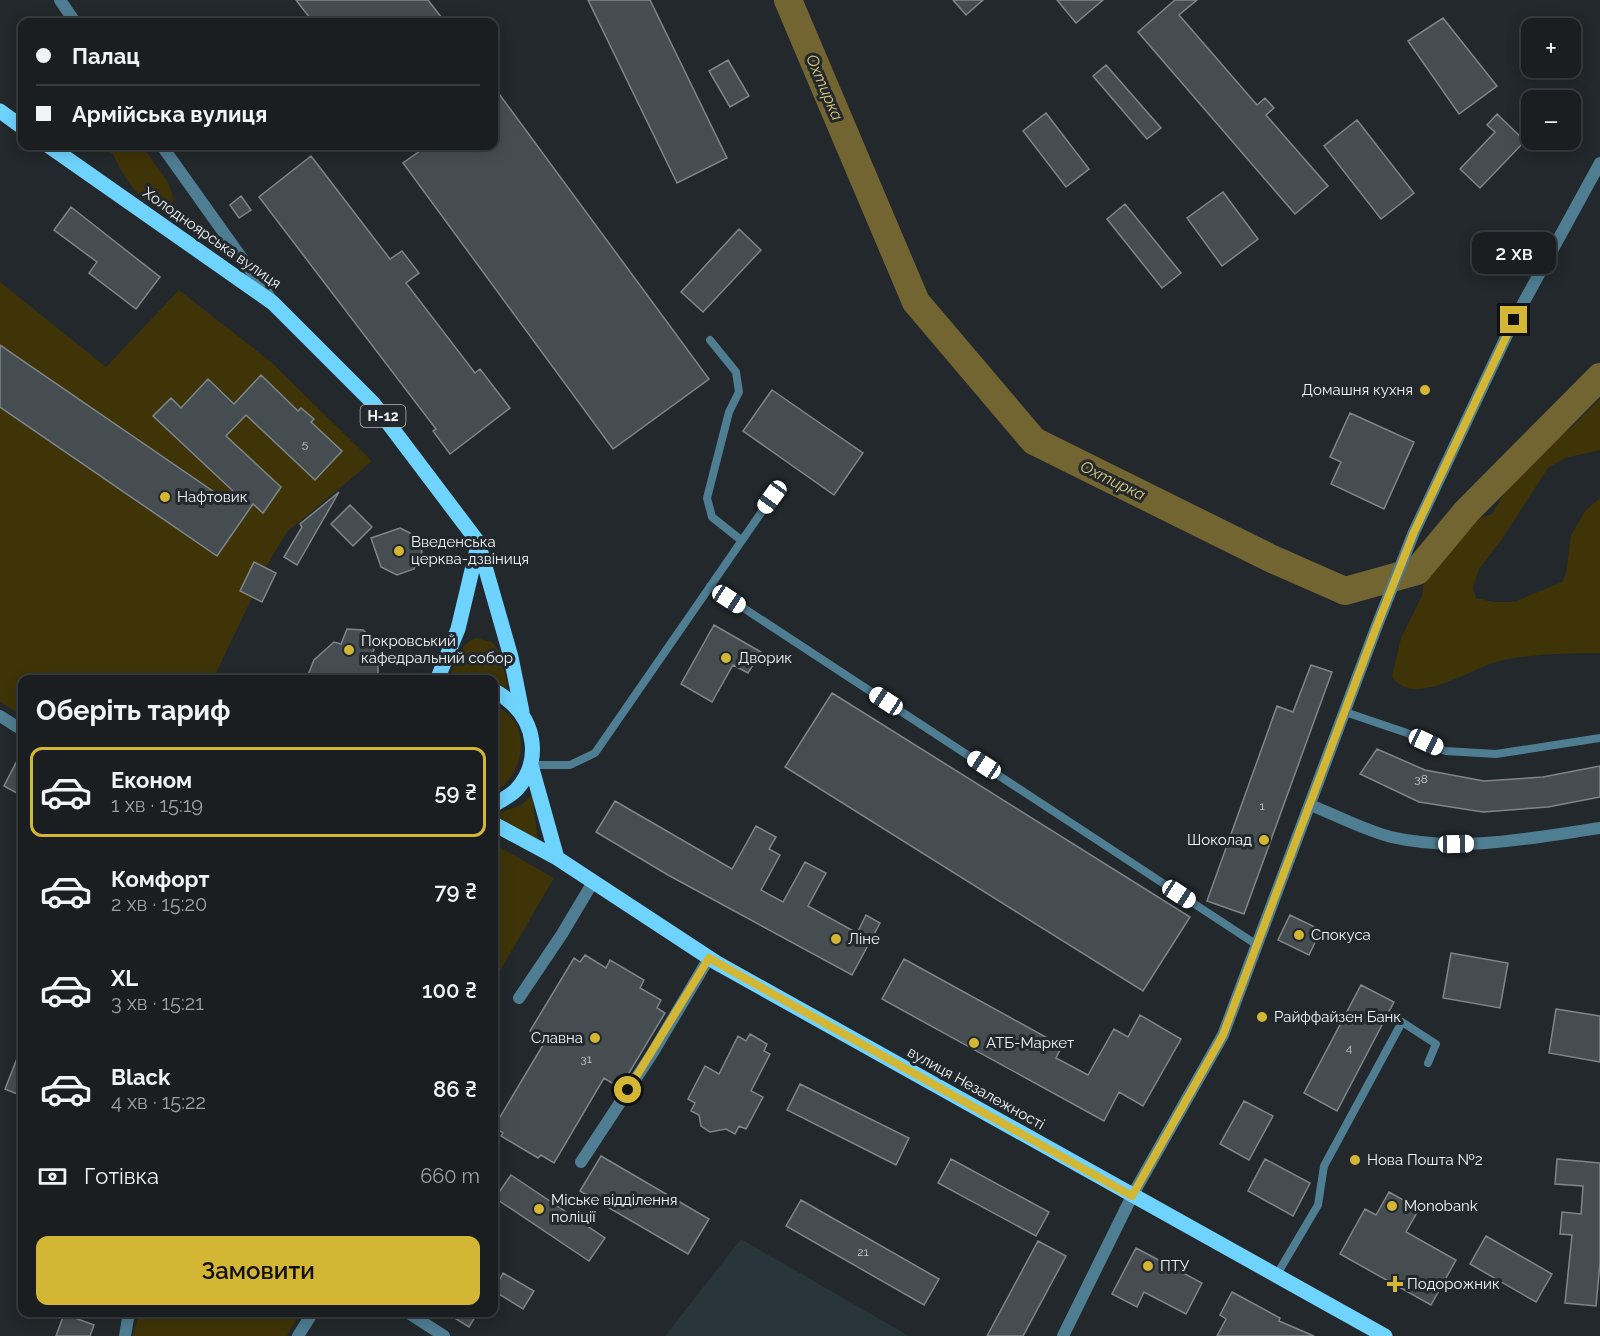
<!DOCTYPE html>
<html lang="uk">
<meta charset="utf-8">
<style>
body{margin:0;font-family:Raleway,sans-serif;background:#232729;color:#f1f3f6;height:100vh;display:flex;flex-direction:column;font-size:22px;white-space:nowrap}
*{box-sizing:border-box;margin:0}
p{font-size:20px;color:#9fa2a5}
.icon{flex:none;width:33px;height:33px;fill:none;stroke:currentColor;stroke-width:2;stroke-linecap:round;stroke-linejoin:round}
.map{position:relative;flex:1;overflow:hidden}
.panel{position:absolute;left:18px;top:675px;width:480px;height:642px;display:flex;flex-direction:column;background:#1a1e20;border-radius:12px;box-shadow:0 3px 15px #0003,0 0 0 2px #383c3e}
.panel>*{flex:none}
.top-card{position:absolute;left:18px;top:18px;width:480px;height:132px;border-radius:12px;box-shadow:0 3px 15px #0003,0 0 0 2px #383c3e;display:grid;align-content:center;height:132px;padding:0 18px;background:#1a1e20}
.controls{position:absolute;left:1521px;top:18px;display:grid;gap:12px}
.controls a{display:grid;place-items:center;width:60px;height:60px;border-radius:12px;background:#1a1e20;box-shadow:0 3px 15px #0003,0 0 0 2px #383c3e;font-size:30px}
.end{position:absolute;width:27px;height:27px;margin:-14px;border:8px solid #d4b635;background:#111;box-shadow:0 0 0 3px #111}
.from{border-radius:50%}
.bubble{position:absolute;height:42px;border-radius:12px;background:#1a1e20;box-shadow:0 3px 15px #0003,0 0 0 2px #383c3e;font-size:20px;font-weight:600;line-height:42px;text-align:center}
.car{position:absolute;width:18px;height:36px;margin:-18px -9px;border-radius:8px;box-shadow:0 0 4px 2px #0007;background:linear-gradient(#fff 24%,#345 0 40%,#fff 0 76%,#345 0 86%,#fff 0)}
.top-card b{display:flex;align-items:center;gap:21px;height:57px;font-size:22px}
.top-card b+b{border-top:2px solid #383c3e}
.top-card i{width:15px;height:15px;background:#f1f3f6}
ul{padding:0;list-style:none}
li{display:flex;align-items:center;gap:18px;height:90px;margin:0 12px 9px;padding:0 6px;border:3px solid transparent;border-radius:12px}
li div{flex:1}
li b{display:block;font-size:22px}
li em{font-style:normal;font-weight:600}
li.on{border-color:#d4b635}
li>.icon{width:54px;height:54px;stroke-width:1.5}
h2{padding:0 18px;font-size:27px;line-height:72px}
.pay{display:flex;align-items:center;gap:15px;height:66px;padding:0 18px;font-size:22px}
.pay p{margin-inline-start:auto}
.cta{display:flex;gap:12px;margin-top:auto;padding:12px 18px}
.cta a{flex:1;height:69px;border-radius:12px;background:#d4b635;color:#111;font-size:24px;font-weight:600;line-height:69px;text-align:center}
.map>svg:first-child{display:block}
.built{fill:#28353b}
.green{fill:#3e3408}
.lines{fill:none;stroke-linecap:round;stroke-linejoin:round}
.river{stroke:#726532;stroke-width:28}
.building{fill:#464d51;stroke:#7f868a;stroke-width:1.5}
.service{stroke:#4f7d92;stroke-width:8}
.minor{stroke:#4f7d92;stroke-width:12}
.tertiary{stroke:#4f7d92;stroke-width:12}
.primary{stroke:#6fd3ff;stroke-width:15}
.route{stroke:#d4b635;stroke-width:8}
.poi-dot{fill:#d4b635;stroke:#22282b;stroke-width:2}
.labels{text-anchor:middle;stroke-width:6;stroke-linejoin:round;paint-order:stroke}
.number-label{font-size:12px;fill:#c6ccce}
.shield{fill:#22282b;stroke:#b3b8ba;stroke-width:1.5}
.shield-label{font-size:14px;font-weight:bold;fill:#f1f6f8}
.street-label{font-size:15px;fill:#f1f6f8;stroke:#22282b}
.poi-label{font-size:15px;fill:#f1f6f8;stroke:#22282b;text-anchor:start}
.water-label{font-size:16px;font-style:italic;fill:#deca7b;stroke:#22282b}
</style>
<div class="map">
<svg width="1600" height="1336" viewBox="0 0 1600 1336">
<rect width="100%" height="100%" fill="#22282b"/>
<path class="built" d="M 741,1239 L 909,1336 L 665,1336 Z"/>
<path class="green" d="M 96,146 L 142,146 L 168,182 L 174,200 L 169,207 C 142,209 122,175 113,154 Z
M 0,282 L 106,367 L 179,290 L 271,362 L 372,461 L 287,532 L 266,567 L 276,573 L 262,602 L 252,598 L 213,679 L 22,680 L 22,716 L 0,702 Z
M 1600,399 L 1600,450 L 1565,458 L 1548,468 L 1502,539 L 1479,569 L 1473,588 L 1476,598 L 1494,602 L 1514,602 L 1562,582 L 1566,574 L 1571,535 L 1586,510 L 1600,498 L 1600,653 C 1567,653 1535,654 1503,660 C 1476,665 1412,711 1392,676 L 1401,638 L 1422,596 L 1428,550 L 1452,507 L 1472,521 L 1492,514 L 1507,489 L 1548,443 L 1572,427 Z
M 476,638 L 492,642 L 499,651 L 508,685 L 506,688 L 494,683 L 494,680 L 450,678 C 452,664 462,642 476,638 Z
M 494,705 C 534,722 526,773 494,793 Z
M 532,795 L 538,841 L 494,815 L 521,805 Z
M 494,844 L 554,878 L 494,981 Z
M 139,1313 L 139,1312 L 300,1313 L 287,1336 L 133,1336 Z"/>
<g class="lines">
<path class="river" d="M 788,0 L 916,302 L 1034,441 L 1270,558 L 1345,591 L 1417,571 L 1467,511 L 1600,377"/>
</g>
<path class="building" d="M 296,0 L 428,0 L 445,22 L 313,22 Z
M 588,0 L 650,0 L 727,158 L 677,183 Z
M 953,0 L 983,0 L 966,15 Z
M 1057,0 L 1103,0 L 1076,23 Z
M 1175,0 L 1197,0 L 1179,15 L 1257,105 L 1265,98 L 1274,108 L 1266,115 L 1328,186 L 1295,214 L 1138,32 Z
M 1443,18 L 1497,86 L 1459,114 L 1408,41 Z
M 728,60 L 749,96 L 730,107 L 709,71 Z
M 1106,65 L 1161,128 L 1147,139 L 1093,76 Z
M 494,87 L 709,379 L 613,449 L 403,163 L 427,146 L 494,146 Z
M 1046,113 L 1089,169 L 1066,187 L 1023,131 Z
M 1497,114 L 1525,141 L 1480,188 L 1460,169 L 1495,132 L 1487,125 Z
M 1357,120 L 1414,193 L 1381,219 L 1324,146 Z
M 311,156 L 390,259 L 402,251 L 419,273 L 406,283 L 475,373 L 480,369 L 510,408 L 450,454 L 433,431 L 436,429 L 259,197 Z
M 1223,192 L 1258,239 L 1222,266 L 1187,218 Z
M 241,196 L 251,210 L 239,218 L 230,205 Z
M 1125,204 L 1181,273 L 1162,288 L 1107,219 Z
M 71,207 L 160,277 L 136,309 L 89,273 L 97,262 L 54,230 Z
M 739,229 L 761,250 L 703,312 L 681,292 Z
M 0,345 L 226,500 L 233,491 L 153,416 L 171,398 L 181,408 L 208,379 L 234,404 L 261,375 L 298,411 L 301,408 L 314,419 L 311,422 L 342,451 L 315,480 L 246,415 L 226,436 L 281,487 L 263,513 L 253,504 L 217,556 L 0,407 Z
M 772,390 L 863,453 L 834,495 L 743,431 Z
M 1350,413 L 1414,442 L 1384,509 L 1331,484 L 1341,462 L 1330,457 Z
M 339,492 L 297,565 L 284,557 L 302,527 L 300,524 Z
M 350,505 L 372,527 L 353,546 L 331,524 Z
M 400,528 L 416,536 L 422,552 L 414,569 L 397,575 L 381,567 L 371,538 Z
M 254,562 L 276,573 L 262,602 L 240,591 Z
M 714,625 L 761,652 L 748,673 L 733,665 L 712,702 L 681,684 Z
M 347,629 L 363,630 L 377,642 L 371,657 L 378,661 L 378,680 L 306,680 L 314,660 L 334,642 L 341,644 Z
M 1311,665 L 1332,672 L 1244,914 L 1207,901 L 1277,706 L 1293,712 Z
M 832,693 L 1190,917 L 1143,991 L 785,767 Z
M 1377,749 L 1425,770 L 1484,781 L 1543,777 L 1600,766 L 1600,797 L 1548,807 L 1483,812 L 1419,802 L 1360,774 Z
M 22,751 L 22,796 L 4,786 Z
M 615,801 L 732,869 L 756,826 L 776,837 L 769,849 L 780,855 L 761,890 L 783,902 L 805,862 L 826,873 L 808,906 L 857,933 L 866,915 L 880,923 L 852,975 L 668,875 L 596,832 Z
M 1290,915 L 1321,930 L 1309,955 L 1278,940 Z
M 1451,953 L 1508,963 L 1500,1008 L 1443,998 Z
M 585,955 L 606,968 L 610,960 L 644,980 L 640,988 L 661,1000 L 657,1008 L 665,1013 L 620,1088 L 604,1078 L 554,1163 L 541,1155 L 538,1158 L 501,1136 L 503,1133 L 494,1127 L 546,1040 L 530,1031 L 574,958 L 580,962 Z
M 904,959 L 1062,1046 L 1056,1058 L 1088,1075 L 1114,1029 L 1128,1037 L 1140,1015 L 1181,1039 L 1143,1106 L 1119,1092 L 1104,1121 L 882,999 Z
M 1361,985 L 1394,1002 L 1337,1111 L 1304,1093 Z
M 1556,1009 L 1600,1016 L 1600,1062 L 1549,1053 Z
M 750,1034 L 767,1044 L 764,1051 L 770,1054 L 751,1091 L 763,1097 L 746,1129 L 739,1126 L 735,1134 L 726,1129 L 710,1132 L 701,1126 L 699,1115 L 691,1111 L 695,1103 L 688,1099 L 705,1066 L 719,1074 L 738,1036 L 746,1041 Z
M 22,1046 L 22,1096 L 5,1089 Z
M 800,1084 L 909,1138 L 896,1165 L 787,1110 Z
M 1244,1101 L 1273,1116 L 1249,1160 L 1220,1144 Z
M 601,1156 L 709,1219 L 688,1254 L 580,1191 Z
M 951,1159 L 1049,1212 L 1036,1236 L 938,1183 Z
M 1265,1159 L 1310,1183 L 1293,1216 L 1248,1191 Z
M 1557,1159 L 1600,1163 L 1600,1263 L 1596,1306 L 1565,1303 L 1572,1235 L 1560,1234 L 1562,1212 L 1581,1214 L 1583,1186 L 1555,1184 Z
M 511,1175 L 605,1238 L 589,1261 L 495,1198 Z
M 1389,1192 L 1419,1209 L 1406,1232 L 1456,1260 L 1431,1305 L 1340,1254 L 1365,1209 L 1376,1215 Z
M 801,1200 L 939,1279 L 924,1305 L 786,1226 Z
M 1486,1236 L 1552,1274 L 1536,1302 L 1470,1264 Z
M 1038,1241 L 1066,1256 L 1023,1336 L 987,1336 Z
M 1136,1248 L 1202,1283 L 1186,1314 L 1144,1292 L 1137,1307 L 1112,1294 Z
M 503,1273 L 534,1291 L 523,1309 L 494,1291 Z
M 1232,1292 L 1280,1318 L 1279,1321 L 1314,1336 L 1217,1336 L 1226,1319 L 1220,1315 Z
M 445,1312 L 478,1312 L 469,1327 Z
M 64,1314 L 94,1325 L 90,1336 L 56,1336 Z"/>
<g class="lines">
<path class="service" d="M 710,340 L 736,372 L 739,392 L 729,412 L 707,498 L 712,517 L 741,540
M 710,586 L 1257,945
M 1345,712 L 1407,733 L 1445,751 L 1496,754 L 1600,738
M 531,765 L 570,765 L 595,753 L 772,497
M 1276,1276 L 1318,1205 L 1324,1166 L 1402,1022 L 1436,1044 L 1428,1063"/>
<path class="minor" d="M 0,716 L 22,730
M 1310,805 C 1336,815 1364,830 1391,837 C 1461,853 1531,838 1600,828
M 519,998 L 562,934 L 593,882
M 581,1162 L 652,1054 L 709,958
M 407,1312 L 444,1336
M 298,1336 L 313,1312"/>
<path class="tertiary" d="M 60,0 L 75,22
M 162,146 L 271,299
M 125,1336 L 129,1312
M 1063,1336 L 1132,1196 L 1223,1035 L 1376,628 L 1414,532 L 1514,320 L 1600,163"/>
<path class="primary" d="M 0,111 L 22,127
M 49,146 L 273,303 L 373,403 L 478,542 L 511,657 L 522,712
M 437,680 L 458,629 L 478,545
M 494,691 C 500,693 504,697 509,701 C 536,723 541,762 517,789 C 512,795 501,800 494,805
M 531,765 L 557,858
M 494,824 L 557,858 L 717,963 L 1385,1336"/>
</g>
<g class="lines">
<path class="route" d="M 628,1090 L 709,958 L 1132,1196 L 1223,1035 L 1376,628 L 1414,532 L 1514,320"/>
</g>
<g class="poi-dot">
<circle cx="1425" cy="390" r="6"/>
<circle cx="165" cy="497" r="6"/>
<circle cx="399" cy="551" r="6"/>
<circle cx="349" cy="650" r="6"/>
<circle cx="726" cy="658" r="6"/>
<circle cx="1264" cy="840" r="6"/>
<circle cx="1299" cy="935" r="6"/>
<circle cx="836" cy="939" r="6"/>
<circle cx="1262" cy="1017" r="6"/>
<circle cx="595" cy="1038" r="6"/>
<circle cx="974" cy="1043" r="6"/>
<circle cx="1355" cy="1160" r="6"/>
<circle cx="1392" cy="1206" r="6"/>
<circle cx="539" cy="1209" r="6"/>
<circle cx="1148" cy="1266" r="6"/>
<path d="M1392 1275h6v6h6v6h-6v6h-6v-6h-6v-6h6z"/>
</g>
<g class="labels">
<g class="number-label">
<text x="305" y="448">5</text>
<text x="1421" y="783">38</text>
<text x="1262" y="810">1</text>
<text x="1349" y="1052">4</text>
<text x="586" y="1063">31</text>
<text x="863" y="1256">21</text>
</g>
<rect class="shield" x="360.5" y="405" width="45" height="22" rx="4.5"/>
<g class="shield-label">
<text x="383" y="421">Н-12</text>
</g>
<g class="street-label">
<text transform="translate(212 238) rotate(35)" y="5">Холодноярська вулиця</text>
<text transform="translate(976 1088) rotate(29)" y="5">вулиця Незалежності</text>
</g>
<g class="poi-label">
<text x="1413" y="395" text-anchor="end">Домашня кухня</text>
<text x="177" y="502">Нафтовик</text>
<text x="411" y="547">Введенська<tspan x="411" dy="17">церква-дзвіниця</tspan></text>
<text x="361" y="646">Покровський<tspan x="361" dy="17">кафедральний собор</tspan></text>
<text x="738" y="663">Дворик</text>
<text x="1252" y="845" text-anchor="end">Шоколад</text>
<text x="1311" y="940">Спокуса</text>
<text x="848" y="944">Ліне</text>
<text x="1274" y="1022">Райффайзен Банк</text>
<text x="583" y="1043" text-anchor="end">Славна</text>
<text x="986" y="1048">АТБ-Маркет</text>
<text x="1367" y="1165">Нова Пошта №2</text>
<text x="551" y="1205">Міське відділення<tspan x="551" dy="17">поліції</tspan></text>
<text x="1404" y="1211">Monobank</text>
<text x="1160" y="1271">ПТУ</text>
<text x="1407" y="1289">Подорожник</text>
</g>
<g class="water-label">
<text transform="translate(825 87) rotate(67)" y="6">Охтирка</text>
<text transform="translate(1113 480) rotate(26)" y="6">Охтирка</text>
</g>
</g>
</svg>
<div class="controls">
<a>+</a>
<a>−</a>
</div>
<i class="end from" style="left:628px;top:1090px"></i>
<i class="end" style="left:1514px;top:320px"></i>
<div class="bubble" style="left:1472px;top:232px;width:84px">2 хв</div>
<i class="car" style="left:772px;top:497px;rotate:216deg"></i>
<i class="car" style="left:729px;top:599px;rotate:123deg"></i>
<i class="car" style="left:886px;top:701px;rotate:303deg"></i>
<i class="car" style="left:1426px;top:742px;rotate:115deg"></i>
<i class="car" style="left:984px;top:765px;rotate:303deg"></i>
<i class="car" style="left:1456px;top:844px;rotate:89deg"></i>
<i class="car" style="left:1179px;top:894px;rotate:123deg"></i>
<div class="top-card">
<b><i class="from"></i>Палац</b>
<b><i></i>Армійська вулиця</b>
</div>
<section class="panel">
<h2>Оберіть тариф</h2>
<ul>
<li class="on"><svg class="icon" aria-label="car" viewBox="0 0 24 24"><path d="M5 17H2v-5l4-1 3-4h7l3 4 3 1v5h-3M9 17h6M6 11h13"/><circle cx="7" cy="17" r="2"/><circle cx="17" cy="17" r="2"/></svg><div><b>Економ</b><p>1 хв · 15:19</p></div><em>59 ₴</em></li>
<li><svg class="icon" aria-label="car" viewBox="0 0 24 24"><path d="M5 17H2v-5l4-1 3-4h7l3 4 3 1v5h-3M9 17h6M6 11h13"/><circle cx="7" cy="17" r="2"/><circle cx="17" cy="17" r="2"/></svg><div><b>Комфорт</b><p>2 хв · 15:20</p></div><em>79 ₴</em></li>
<li><svg class="icon" aria-label="car" viewBox="0 0 24 24"><path d="M5 17H2v-5l4-1 3-4h7l3 4 3 1v5h-3M9 17h6M6 11h13"/><circle cx="7" cy="17" r="2"/><circle cx="17" cy="17" r="2"/></svg><div><b>XL</b><p>3 хв · 15:21</p></div><em>100 ₴</em></li>
<li><svg class="icon" aria-label="car" viewBox="0 0 24 24"><path d="M5 17H2v-5l4-1 3-4h7l3 4 3 1v5h-3M9 17h6M6 11h13"/><circle cx="7" cy="17" r="2"/><circle cx="17" cy="17" r="2"/></svg><div><b>Black</b><p>4 хв · 15:22</p></div><em>86 ₴</em></li>
</ul>
<div class="pay"><svg class="icon" aria-label="cash" viewBox="0 0 24 24"><path d="M3 7h18v10H3z"/><circle cx="12" cy="12" r="2"/></svg>Готівка<p>660 m</p></div>
<div class="cta"><a>Замовити</a></div>
</section>
</div>
